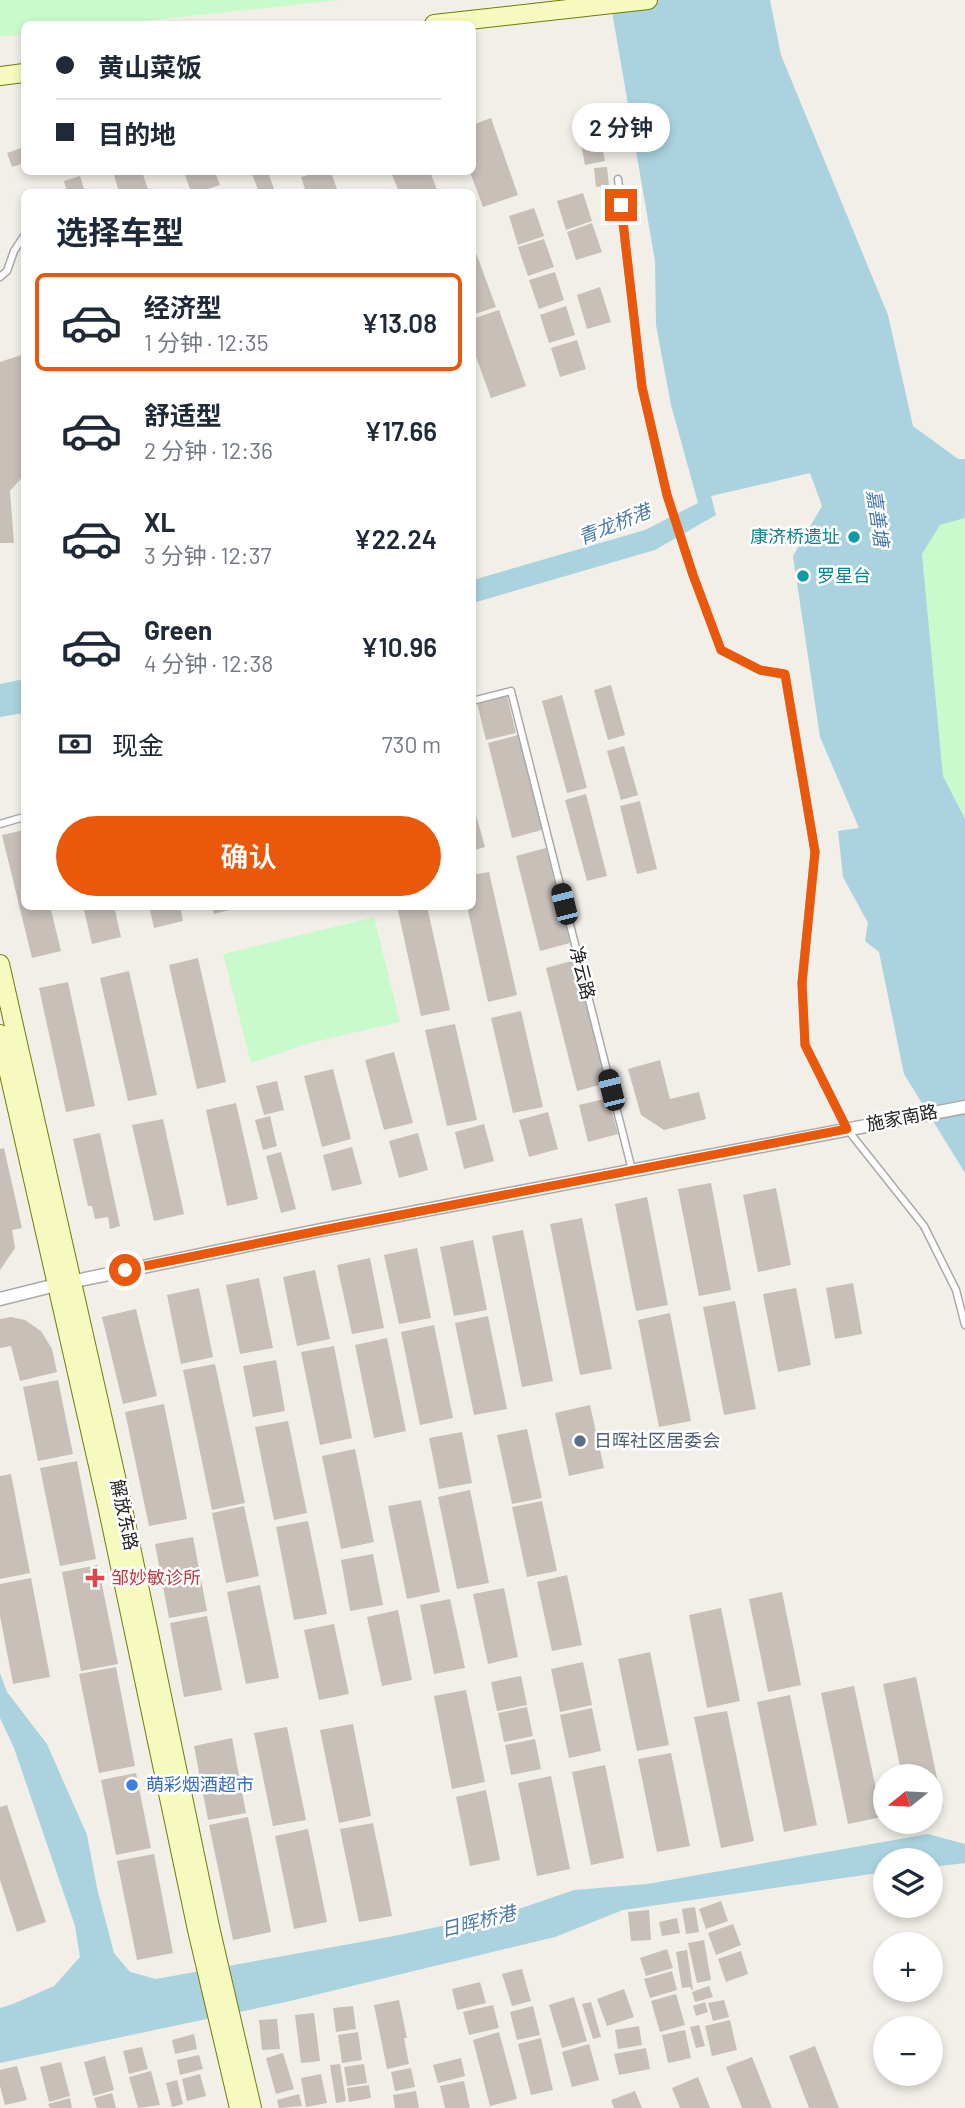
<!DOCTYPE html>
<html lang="zh">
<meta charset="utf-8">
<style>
body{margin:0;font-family:Barlow,"Noto Sans SC",sans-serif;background:#f2f2f3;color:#1f2937;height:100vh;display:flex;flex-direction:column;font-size:26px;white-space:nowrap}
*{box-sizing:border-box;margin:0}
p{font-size:23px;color:#747a83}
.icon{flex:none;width:38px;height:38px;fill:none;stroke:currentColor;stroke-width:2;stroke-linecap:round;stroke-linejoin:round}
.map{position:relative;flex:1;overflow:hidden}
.panel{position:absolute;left:21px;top:189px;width:455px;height:721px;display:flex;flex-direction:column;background:#fff;border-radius:10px;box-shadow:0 4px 10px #0003}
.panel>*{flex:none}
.hud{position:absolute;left:21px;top:21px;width:455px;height:154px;border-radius:10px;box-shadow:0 4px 10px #0003;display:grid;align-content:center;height:154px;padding:0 35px;background:#fff}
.needle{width:46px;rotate:252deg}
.tools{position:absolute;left:873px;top:1764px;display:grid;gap:14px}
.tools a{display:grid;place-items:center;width:70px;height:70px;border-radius:50%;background:#fff;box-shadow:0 4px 10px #0003;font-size:35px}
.end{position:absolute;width:32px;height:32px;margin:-16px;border:9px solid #ea580c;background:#fff;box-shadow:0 0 0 4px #fff}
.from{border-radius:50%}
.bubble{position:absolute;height:49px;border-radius:24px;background:#fff;box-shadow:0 4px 10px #0003;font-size:23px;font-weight:600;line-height:49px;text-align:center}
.car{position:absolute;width:21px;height:42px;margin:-21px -10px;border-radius:9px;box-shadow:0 0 5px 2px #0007;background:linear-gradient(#222 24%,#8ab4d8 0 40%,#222 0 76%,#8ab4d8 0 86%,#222 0)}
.hud b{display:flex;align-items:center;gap:24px;height:66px;font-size:26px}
.hud b+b{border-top:2px solid #e0e1e3}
.hud i{width:18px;height:18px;background:#1f2937}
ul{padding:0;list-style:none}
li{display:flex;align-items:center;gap:21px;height:98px;margin:0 14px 10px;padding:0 21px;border:4px solid transparent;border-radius:10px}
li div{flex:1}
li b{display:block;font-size:26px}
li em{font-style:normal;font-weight:600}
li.current{border-color:#ea580c}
li>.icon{width:63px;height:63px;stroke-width:1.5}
h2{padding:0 35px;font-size:32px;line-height:84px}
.pay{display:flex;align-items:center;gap:18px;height:77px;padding:0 35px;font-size:26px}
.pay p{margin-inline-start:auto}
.button{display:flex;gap:14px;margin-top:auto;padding:14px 35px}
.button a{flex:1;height:80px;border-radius:42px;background:#ea580c;color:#fff;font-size:28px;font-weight:600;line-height:80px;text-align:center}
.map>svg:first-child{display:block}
.park{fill:#c8facc}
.water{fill:#aad3df}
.building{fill:#c7bfb8}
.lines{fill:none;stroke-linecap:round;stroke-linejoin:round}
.lane-casing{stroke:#a9a9a9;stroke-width:9}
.street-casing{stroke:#a9a9a9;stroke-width:15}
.secondary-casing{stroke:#707d05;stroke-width:20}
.lane{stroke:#fff;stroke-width:6}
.street{stroke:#fff;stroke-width:12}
.secondary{stroke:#f7fabf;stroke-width:18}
.route{stroke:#ea580c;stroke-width:9}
.culture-dot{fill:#0f9aa8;stroke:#fff;stroke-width:2.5}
.service-dot{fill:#5c6f8a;stroke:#fff;stroke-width:2.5}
.health-dot{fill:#e0444e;stroke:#fff;stroke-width:2.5}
.shop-dot{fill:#3f7fe0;stroke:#fff;stroke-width:2.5}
.labels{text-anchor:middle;stroke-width:5;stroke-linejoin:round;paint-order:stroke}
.culture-label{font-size:18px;fill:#0d838f;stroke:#fff;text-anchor:end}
.street-label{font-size:18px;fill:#222;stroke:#fff}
.service-label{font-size:18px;fill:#4e5e75;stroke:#fff;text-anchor:start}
.health-label{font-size:18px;fill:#be3a42;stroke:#fff;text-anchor:start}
.shop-label{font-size:18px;fill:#366cbe;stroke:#fff;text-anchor:start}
.water-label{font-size:19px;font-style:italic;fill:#4a7aab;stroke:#fff}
</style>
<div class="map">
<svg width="965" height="2108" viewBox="0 0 965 2108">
<rect width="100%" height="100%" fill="#f2efe9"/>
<path class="park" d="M 0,0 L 340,0 L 115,24 L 24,24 L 24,34 L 0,37 Z
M 965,518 L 965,819 L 943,776 L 922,553 L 940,525 Z
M 374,917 L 400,1022 L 309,1043 L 251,1063 L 223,954 Z"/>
<path class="water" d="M 610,0 L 770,0 L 781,55 L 888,315 L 913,426 L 958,459 L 965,459 L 965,518 L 940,525 L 922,554 L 943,776 L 965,819 L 965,1173 L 904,1074 L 879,952 L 865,941 L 868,923 L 843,877 L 838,831 L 859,828 L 820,737 L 793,556 L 822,506 L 810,473 L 711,496 L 716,515 L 655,550 L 473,603 L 473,580 L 645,530 L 698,503 L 671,405 L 656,325 L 655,261 Z
M 24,679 L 24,713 L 0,717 L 0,684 Z
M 0,1673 L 7,1692 L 47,1744 L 87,1835 L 97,1888 L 114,1953 L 130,1972 L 156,1979 L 394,1936 L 513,1911 L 574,1890 L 647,1884 L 928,1834 L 965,1844 L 965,1863 L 931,1867 L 931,1860 L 886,1860 L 885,1872 L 623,1910 L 555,1937 L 286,2002 L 0,2063 L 0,2008 L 13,2004 L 54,1986 L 80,1957 L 75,1926 L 14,1748 L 0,1718 Z"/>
<path class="building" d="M 491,118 L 518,195 L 483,207 L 470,172 L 472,172 L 472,125 Z
M 600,135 L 605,161 L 585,165 L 580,139 Z
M 24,147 L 24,163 L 12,167 L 7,153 Z
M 607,167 L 609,186 L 596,187 L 594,168 Z
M 125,172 L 142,172 L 149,192 L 119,192 L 114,175 Z
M 184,172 L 215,172 L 220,185 L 199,192 L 191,192 Z
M 251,172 L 268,172 L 274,189 L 259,192 Z
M 318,172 L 331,172 L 338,192 L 306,192 L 301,177 Z
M 391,172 L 430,172 L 438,192 L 399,192 Z
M 80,176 L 85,192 L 67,192 L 64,181 Z
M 583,193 L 592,221 L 566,230 L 557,201 Z
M 534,208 L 544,236 L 518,245 L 509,216 Z
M 592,223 L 602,252 L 576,260 L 567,232 Z
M 544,239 L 554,267 L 528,276 L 518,247 Z
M 472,242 L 496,307 L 472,315 Z
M 555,272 L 564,300 L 539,309 L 529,280 Z
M 600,287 L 611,322 L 587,329 L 577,295 Z
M 566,306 L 575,335 L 549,343 L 540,315 Z
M 499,310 L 526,386 L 491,398 L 472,346 L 472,319 Z
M 577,340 L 586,369 L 560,377 L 551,348 Z
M 24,354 L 24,475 L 10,491 L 14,543 L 0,543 L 0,362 Z
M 611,685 L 625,735 L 608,740 L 594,690 Z
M 562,695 L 587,788 L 567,793 L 542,701 Z
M 507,696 L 516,733 L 486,740 L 477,703 Z
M 518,735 L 542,830 L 512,838 L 488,743 Z
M 624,746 L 638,795 L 621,800 L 607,751 Z
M 586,794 L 607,876 L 587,881 L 565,800 Z
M 472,801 L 485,847 L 472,851 Z
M 640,801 L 657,869 L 637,874 L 620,806 Z
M 24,830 L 24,906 L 50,906 L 61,951 L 32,958 L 2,835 Z
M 546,848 L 570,943 L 540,951 L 516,856 Z
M 489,872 L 517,995 L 488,1002 L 467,906 L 472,906 L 472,875 Z
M 83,906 L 114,906 L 121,937 L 92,944 Z
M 149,906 L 180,906 L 183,921 L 154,928 Z
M 212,906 L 241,906 L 241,907 L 214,914 Z
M 397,906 L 427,906 L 450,1010 L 421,1016 Z
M 198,958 L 226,1082 L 197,1089 L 169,965 Z
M 575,960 L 606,1083 L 577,1091 L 546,968 Z
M 129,971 L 157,1095 L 128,1101 L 100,978 Z
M 68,982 L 95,1106 L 66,1112 L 39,988 Z
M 521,1011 L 543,1107 L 513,1113 L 491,1018 Z
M 455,1024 L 477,1120 L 447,1126 L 425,1030 Z
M 394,1052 L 413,1123 L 384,1130 L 365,1060 Z
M 660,1060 L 670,1099 L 699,1092 L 706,1119 L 664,1130 L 641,1115 L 628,1069 Z
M 333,1069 L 351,1139 L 322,1147 L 304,1076 Z
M 277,1081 L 284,1110 L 264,1115 L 256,1086 Z
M 608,1098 L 618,1134 L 588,1142 L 579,1105 Z
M 236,1103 L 258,1199 L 227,1206 L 206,1110 Z
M 548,1112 L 558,1149 L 529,1157 L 519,1120 Z
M 270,1116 L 277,1146 L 263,1150 L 255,1120 Z
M 163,1119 L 184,1214 L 154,1221 L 132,1125 Z
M 484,1124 L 494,1161 L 464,1169 L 455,1132 Z
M 100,1133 L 120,1226 L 110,1229 L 108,1217 L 95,1219 L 92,1206 L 88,1206 L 73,1139 Z
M 418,1133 L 428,1170 L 399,1178 L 389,1141 Z
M 352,1147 L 362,1184 L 332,1191 L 323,1155 Z
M 4,1148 L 22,1228 L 12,1230 L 15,1248 L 0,1270 L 0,1149 Z
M 281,1152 L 296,1209 L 281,1213 L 266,1156 Z
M 711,1183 L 731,1290 L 699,1296 L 678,1189 Z
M 776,1188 L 791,1265 L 758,1272 L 743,1195 Z
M 647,1197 L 668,1305 L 636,1311 L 615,1204 Z
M 582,1218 L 612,1369 L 580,1375 L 550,1224 Z
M 523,1230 L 553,1381 L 522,1387 L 492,1236 Z
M 473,1240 L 487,1310 L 454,1316 L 440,1247 Z
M 417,1248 L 431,1318 L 399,1324 L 384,1255 Z
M 370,1258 L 384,1328 L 352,1334 L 337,1265 Z
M 315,1270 L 330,1339 L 297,1346 L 283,1277 Z
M 259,1278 L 273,1348 L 240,1354 L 226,1285 Z
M 853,1283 L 862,1334 L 835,1339 L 826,1288 Z
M 199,1288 L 213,1357 L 181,1364 L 167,1295 Z
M 796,1288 L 811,1365 L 778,1372 L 763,1294 Z
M 735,1301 L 756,1409 L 724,1415 L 703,1307 Z
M 136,1309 L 157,1396 L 123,1404 L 102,1317 Z
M 670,1313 L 691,1421 L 659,1427 L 638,1320 Z
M 488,1316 L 507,1409 L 474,1415 L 455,1323 Z
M 11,1317 L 25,1320 L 41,1331 L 52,1349 L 57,1372 L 20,1381 L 11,1346 L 0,1348 L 0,1319 Z
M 434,1325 L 453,1418 L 420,1425 L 401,1332 Z
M 387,1338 L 406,1431 L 374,1438 L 355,1345 Z
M 334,1346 L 352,1438 L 320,1445 L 301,1352 Z
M 276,1360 L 285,1411 L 253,1417 L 243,1366 Z
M 215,1364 L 245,1503 L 212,1510 L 183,1370 Z
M 58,1380 L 73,1454 L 38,1461 L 23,1387 Z
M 164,1404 L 187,1519 L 149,1526 L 125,1412 Z
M 590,1405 L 604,1468 L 569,1476 L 555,1413 Z
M 288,1421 L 307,1513 L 274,1520 L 255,1427 Z
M 527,1429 L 542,1498 L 512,1504 L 497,1435 Z
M 462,1432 L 472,1483 L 439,1489 L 429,1438 Z
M 355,1449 L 374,1542 L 341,1549 L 322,1456 Z
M 77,1461 L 96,1559 L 60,1566 L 40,1468 Z
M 11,1474 L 30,1573 L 0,1579 L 0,1476 Z
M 470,1490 L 489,1583 L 457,1589 L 438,1497 Z
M 421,1500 L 440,1592 L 407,1599 L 388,1506 Z
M 542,1501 L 557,1571 L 527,1577 L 512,1507 Z
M 244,1506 L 259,1576 L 226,1583 L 212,1513 Z
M 308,1521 L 327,1614 L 294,1620 L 276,1527 Z
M 193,1537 L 207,1611 L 169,1618 L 155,1544 Z
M 373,1554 L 383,1605 L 350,1611 L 341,1560 Z
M 98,1565 L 118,1664 L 81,1671 L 62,1572 Z
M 567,1575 L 582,1645 L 552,1651 L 537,1582 Z
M 31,1578 L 50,1677 L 13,1684 L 0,1616 L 0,1584 Z
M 260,1585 L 279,1678 L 246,1684 L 227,1592 Z
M 504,1588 L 518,1657 L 488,1664 L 473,1594 Z
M 782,1592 L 801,1685 L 768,1692 L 749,1599 Z
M 450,1599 L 465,1668 L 434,1674 L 420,1605 Z
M 721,1608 L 740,1701 L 707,1708 L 689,1615 Z
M 398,1610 L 412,1680 L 382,1686 L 367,1617 Z
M 207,1616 L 222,1690 L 184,1697 L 170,1623 Z
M 334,1624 L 349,1694 L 319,1700 L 304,1630 Z
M 650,1652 L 669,1745 L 637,1751 L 618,1659 Z
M 583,1662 L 592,1705 L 560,1712 L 551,1669 Z
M 116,1667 L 135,1766 L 99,1773 L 79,1674 Z
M 521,1676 L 527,1705 L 497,1711 L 491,1682 Z
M 916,1677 L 943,1807 L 931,1810 L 931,1776 L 902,1776 L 883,1684 Z
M 854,1686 L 882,1817 L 848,1824 L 821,1693 Z
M 466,1690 L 485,1782 L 452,1789 L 434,1696 Z
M 790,1695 L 817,1825 L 784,1832 L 757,1702 Z
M 527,1707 L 533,1736 L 504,1742 L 498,1713 Z
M 592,1708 L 601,1751 L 569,1758 L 560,1715 Z
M 727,1711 L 754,1841 L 721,1848 L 694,1717 Z
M 353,1724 L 371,1816 L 339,1823 L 320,1730 Z
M 287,1727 L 306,1820 L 273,1826 L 254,1733 Z
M 232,1738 L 246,1813 L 208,1820 L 194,1746 Z
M 535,1739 L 541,1769 L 511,1775 L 505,1745 Z
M 671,1753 L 690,1846 L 657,1852 L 638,1759 Z
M 605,1765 L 624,1858 L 591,1865 L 572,1772 Z
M 136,1773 L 151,1848 L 116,1855 L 101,1780 Z
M 551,1776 L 570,1869 L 537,1876 L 518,1783 Z
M 486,1790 L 500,1860 L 470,1866 L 456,1797 Z
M 7,1805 L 46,1922 L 17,1932 L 0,1880 L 0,1807 Z
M 248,1817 L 271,1932 L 233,1940 L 209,1825 Z
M 373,1823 L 392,1916 L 359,1922 L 340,1829 Z
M 308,1829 L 327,1922 L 294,1929 L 275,1836 Z
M 154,1854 L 173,1953 L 137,1960 L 117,1861 Z
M 721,1901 L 728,1921 L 706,1929 L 699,1909 Z
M 695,1907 L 699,1932 L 686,1934 L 682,1909 Z
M 649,1910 L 651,1940 L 631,1941 L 628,1912 Z
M 677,1918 L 680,1933 L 662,1936 L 659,1922 Z
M 733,1924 L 741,1945 L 716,1955 L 708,1933 Z
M 704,1940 L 711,1980 L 697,1983 L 688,1943 Z
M 667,1949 L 673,1968 L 646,1976 L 640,1958 Z
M 687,1950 L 693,1990 L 692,1990 L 690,1987 L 682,1988 L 676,1952 Z
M 741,1951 L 748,1974 L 726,1982 L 718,1959 Z
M 522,1969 L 531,2001 L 512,2006 L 502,1974 Z
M 672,1971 L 677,1990 L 650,1998 L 644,1979 Z
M 480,1982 L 486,2003 L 457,2010 L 452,1989 Z
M 709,1986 L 713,1997 L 695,2002 L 692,1992 Z
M 624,1989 L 634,2017 L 607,2026 L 597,1999 Z
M 676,1994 L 685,2025 L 660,2032 L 651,2001 Z
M 574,1997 L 587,2041 L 562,2048 L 549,2005 Z
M 399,2000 L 407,2038 L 404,2038 L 409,2064 L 387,2069 L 374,2005 Z
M 724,2000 L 729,2017 L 713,2021 L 708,2003 Z
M 591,2002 L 601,2037 L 593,2039 L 582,2004 Z
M 705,2002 L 708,2012 L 696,2016 L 693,2006 Z
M 493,2005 L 499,2028 L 469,2035 L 463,2012 Z
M 353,2006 L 356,2029 L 336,2032 L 333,2008 Z
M 533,2006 L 540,2035 L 517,2040 L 510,2012 Z
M 314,2013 L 320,2061 L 301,2063 L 295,2015 Z
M 277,2019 L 280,2049 L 262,2050 L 259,2020 Z
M 730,2020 L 737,2050 L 712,2056 L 705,2026 Z
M 699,2025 L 705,2046 L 696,2048 L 690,2027 Z
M 639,2026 L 642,2045 L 618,2049 L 615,2030 Z
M 685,2030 L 691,2058 L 668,2063 L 662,2035 Z
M 358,2032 L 362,2060 L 342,2063 L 338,2035 Z
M 499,2032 L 517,2099 L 490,2106 L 473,2040 Z
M 194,2034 L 197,2049 L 175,2054 L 172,2040 Z
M 541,2038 L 553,2090 L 531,2095 L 518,2044 Z
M 589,2044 L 599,2080 L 572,2087 L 562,2052 Z
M 815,2046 L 839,2108 L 809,2108 L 789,2056 Z
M 142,2047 L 148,2069 L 129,2074 L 123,2051 Z
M 646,2048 L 650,2069 L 619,2075 L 614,2054 Z
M 283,2053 L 294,2089 L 276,2094 L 266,2058 Z
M 199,2055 L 203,2069 L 180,2075 L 177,2060 Z
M 105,2056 L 114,2090 L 93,2096 L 84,2062 Z
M 752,2057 L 772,2108 L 742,2108 L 726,2067 Z
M 461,2058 L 465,2076 L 438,2083 L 433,2065 Z
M 61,2062 L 70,2096 L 49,2102 L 40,2067 Z
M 340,2064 L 346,2101 L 336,2103 L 330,2065 Z
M 364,2064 L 367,2083 L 347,2086 L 344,2067 Z
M 17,2066 L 27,2100 L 5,2105 L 0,2086 L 0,2070 Z
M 411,2068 L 415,2087 L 395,2091 L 391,2072 Z
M 151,2071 L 160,2105 L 138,2108 L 129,2077 Z
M 200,2074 L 206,2096 L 187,2101 L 182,2079 Z
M 321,2074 L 327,2103 L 306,2107 L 301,2078 Z
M 698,2077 L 710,2108 L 680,2108 L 672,2088 Z
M 177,2080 L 183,2104 L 172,2107 L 166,2083 Z
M 464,2081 L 470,2108 L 445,2108 L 440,2086 Z
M 369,2085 L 371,2098 L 349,2102 L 347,2088 Z
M 416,2091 L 419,2108 L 395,2108 L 393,2095 Z
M 635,2091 L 642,2108 L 614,2108 L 611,2100 Z
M 112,2093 L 116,2108 L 97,2108 L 94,2098 Z
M 299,2094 L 302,2106 L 279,2108 L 277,2100 Z
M 70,2098 L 72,2108 L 50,2108 L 48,2104 Z"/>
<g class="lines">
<defs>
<path id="lane" d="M 618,179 L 642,387 L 667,495 L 693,575 L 721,650 L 760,670 L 785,675 L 815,852 L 802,983 L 805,1045 L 847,1129 L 924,1226 L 956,1290 L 965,1325
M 0,277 L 7,271 L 14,251 L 24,236
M 472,701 L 511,691 L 632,1170
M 0,824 L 24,817"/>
<path id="street" d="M 0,1299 L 56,1285 L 316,1231 L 965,1107"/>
<path id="secondary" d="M 434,24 L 648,0
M 0,76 L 24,73
M 0,964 L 121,1499 L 210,1927 L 252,2108
M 0,1034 L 107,1505 L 197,1930 L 239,2108"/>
</defs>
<use href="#lane" class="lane-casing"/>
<use href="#street" class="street-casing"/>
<use href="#secondary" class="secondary-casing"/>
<use href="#lane" class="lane"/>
<use href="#street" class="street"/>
<use href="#secondary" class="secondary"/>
</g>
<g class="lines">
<path class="route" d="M 125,1270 L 343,1226 L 847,1129 L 805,1045 L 802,983 L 815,852 L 785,674 L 760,670 L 721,650 L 693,575 L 667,495 L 642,387 L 621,205"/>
</g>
<g class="culture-dot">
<circle cx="854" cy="537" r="7"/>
<circle cx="803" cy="576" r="7"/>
</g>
<circle class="service-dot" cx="580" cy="1441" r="7"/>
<path class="health-dot" d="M91.5 1567.5h7v7h7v7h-7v7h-7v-7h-7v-7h7z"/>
<circle class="shop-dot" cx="132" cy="1785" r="7"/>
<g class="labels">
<g class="culture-label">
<text x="840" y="543">康济桥遗址</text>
<text x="817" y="582" text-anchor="start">罗星台</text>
</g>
<g class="street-label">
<text transform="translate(582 973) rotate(76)" y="6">净云路</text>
<text transform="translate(902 1118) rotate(-11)" y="6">施家南路</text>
<text transform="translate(124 1515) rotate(78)" y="6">解放东路</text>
</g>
<g class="service-label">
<text x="594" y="1447">日晖社区居委会</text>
</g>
<g class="health-label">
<text x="111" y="1584">邹妙敏诊所</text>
</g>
<g class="shop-label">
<text x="146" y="1791">萌彩烟酒超市</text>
</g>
<g class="water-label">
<text transform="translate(878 518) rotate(82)" y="7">嘉善塘</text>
<text transform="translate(614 524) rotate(-22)" y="7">青龙桥港</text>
<text transform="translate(478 1921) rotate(-14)" y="7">日晖桥港</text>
</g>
</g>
</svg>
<div class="tools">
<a><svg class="needle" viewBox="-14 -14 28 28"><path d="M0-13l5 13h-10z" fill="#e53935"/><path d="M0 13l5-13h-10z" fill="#747a83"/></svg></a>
<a><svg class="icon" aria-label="layers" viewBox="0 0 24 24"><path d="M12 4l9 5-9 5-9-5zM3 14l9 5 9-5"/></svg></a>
<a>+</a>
<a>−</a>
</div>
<i class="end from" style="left:125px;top:1270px"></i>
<i class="end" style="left:621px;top:205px"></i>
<div class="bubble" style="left:572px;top:103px;width:98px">2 分钟</div>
<i class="car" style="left:564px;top:904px;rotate:346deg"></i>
<i class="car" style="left:611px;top:1090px;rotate:346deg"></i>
<div class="hud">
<b><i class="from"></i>黄山菜饭</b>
<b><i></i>目的地</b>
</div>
<section class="panel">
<h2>选择车型</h2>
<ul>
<li class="current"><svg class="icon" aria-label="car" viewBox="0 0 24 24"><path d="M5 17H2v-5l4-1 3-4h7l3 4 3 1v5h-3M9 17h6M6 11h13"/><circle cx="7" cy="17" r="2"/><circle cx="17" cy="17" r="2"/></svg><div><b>经济型</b><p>1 分钟 · 12:35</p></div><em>¥13.08</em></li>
<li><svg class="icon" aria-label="car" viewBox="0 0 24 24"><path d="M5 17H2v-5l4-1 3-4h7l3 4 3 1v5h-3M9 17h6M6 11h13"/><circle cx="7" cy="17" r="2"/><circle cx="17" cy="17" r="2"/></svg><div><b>舒适型</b><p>2 分钟 · 12:36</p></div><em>¥17.66</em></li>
<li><svg class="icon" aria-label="car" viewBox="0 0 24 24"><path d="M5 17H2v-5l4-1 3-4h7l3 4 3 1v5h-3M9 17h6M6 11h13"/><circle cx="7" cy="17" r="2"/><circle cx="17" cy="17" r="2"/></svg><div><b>XL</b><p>3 分钟 · 12:37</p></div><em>¥22.24</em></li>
<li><svg class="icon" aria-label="car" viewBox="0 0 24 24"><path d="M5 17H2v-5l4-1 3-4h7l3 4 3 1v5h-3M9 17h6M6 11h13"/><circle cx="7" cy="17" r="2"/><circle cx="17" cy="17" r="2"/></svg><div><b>Green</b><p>4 分钟 · 12:38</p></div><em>¥10.96</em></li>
</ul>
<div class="pay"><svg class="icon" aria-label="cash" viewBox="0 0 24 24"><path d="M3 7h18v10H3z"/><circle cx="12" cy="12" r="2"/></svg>现金<p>730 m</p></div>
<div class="button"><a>确认</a></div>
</section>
</div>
